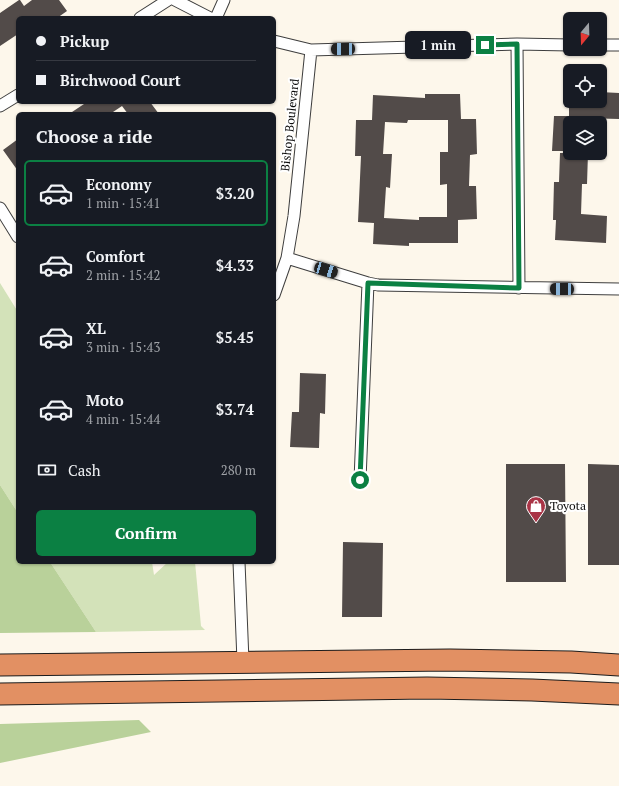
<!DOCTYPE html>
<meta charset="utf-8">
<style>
body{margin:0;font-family:"PT Serif",serif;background:#242831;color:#f1f3f6;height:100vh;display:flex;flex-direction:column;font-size:15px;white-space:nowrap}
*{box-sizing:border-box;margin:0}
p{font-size:13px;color:#9ea1a6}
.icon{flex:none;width:22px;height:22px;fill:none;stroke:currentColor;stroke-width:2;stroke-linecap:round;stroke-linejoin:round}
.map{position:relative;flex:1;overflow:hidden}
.sheet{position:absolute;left:16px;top:112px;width:260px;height:452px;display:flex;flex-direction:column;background:#171b24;border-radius:6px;box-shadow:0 1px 3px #0004}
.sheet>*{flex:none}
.top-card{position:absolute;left:16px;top:16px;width:260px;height:88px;border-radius:6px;box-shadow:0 1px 3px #0004;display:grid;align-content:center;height:88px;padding:0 20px;background:#171b24}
.needle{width:26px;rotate:199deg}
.buttons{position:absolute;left:563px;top:12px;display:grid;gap:8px}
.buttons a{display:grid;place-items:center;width:44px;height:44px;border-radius:6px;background:#171b24;box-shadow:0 1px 3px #0004;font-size:20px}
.end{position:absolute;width:18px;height:18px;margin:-9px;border:5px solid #0b8043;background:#fff;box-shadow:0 0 0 2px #fff}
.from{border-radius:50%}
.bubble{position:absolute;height:28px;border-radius:6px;background:#171b24;box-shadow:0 1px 3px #0004;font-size:13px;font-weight:600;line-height:28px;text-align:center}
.car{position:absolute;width:12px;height:24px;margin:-12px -6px;border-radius:5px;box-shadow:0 0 3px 1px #0007;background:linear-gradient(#222 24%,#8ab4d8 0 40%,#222 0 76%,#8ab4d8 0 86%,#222 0)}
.top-card b{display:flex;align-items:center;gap:14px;height:38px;font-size:15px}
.top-card b+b{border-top:1px solid #363941}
.top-card i{width:10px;height:10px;background:#f1f3f6}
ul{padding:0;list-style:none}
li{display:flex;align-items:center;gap:12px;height:66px;margin:0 8px 6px;padding:0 12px;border:2px solid transparent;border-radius:6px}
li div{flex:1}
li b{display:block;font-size:15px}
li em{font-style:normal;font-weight:600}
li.current{border-color:#0b8043}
li>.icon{width:36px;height:36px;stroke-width:1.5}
h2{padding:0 20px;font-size:18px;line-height:48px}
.pay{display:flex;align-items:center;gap:10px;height:44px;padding:0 20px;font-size:15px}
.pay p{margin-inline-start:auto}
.action{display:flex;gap:8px;margin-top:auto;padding:8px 20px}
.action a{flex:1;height:46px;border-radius:6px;background:#0b8043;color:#fff;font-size:16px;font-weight:600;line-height:46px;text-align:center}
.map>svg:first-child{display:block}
.green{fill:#d3e2b9}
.forest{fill:#b9d19a}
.building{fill:#524b49;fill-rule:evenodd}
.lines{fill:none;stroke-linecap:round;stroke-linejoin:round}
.street-casing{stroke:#3e3e3e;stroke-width:13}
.highway-casing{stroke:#1c1c1c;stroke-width:23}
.street{stroke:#fff;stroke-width:11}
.highway{stroke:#e29063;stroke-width:21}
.route{stroke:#0b8043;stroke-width:5}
.labels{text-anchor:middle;stroke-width:4;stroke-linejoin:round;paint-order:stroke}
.street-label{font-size:12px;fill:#0b0b0b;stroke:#fff}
.poi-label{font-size:12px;fill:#0b0b0b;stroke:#fff;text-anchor:start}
</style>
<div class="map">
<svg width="619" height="786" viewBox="0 0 619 786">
<rect width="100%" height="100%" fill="#fdf7eb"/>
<path class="green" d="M 0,283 L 18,312 L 18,513 L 0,485 Z
M 50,562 L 152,562 L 154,575 L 168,562 L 195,562 L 201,626 L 205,630 L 96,632 Z"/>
<path class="forest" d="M 0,485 L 18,513 L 18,562 L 50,562 L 96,632 L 0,633 Z
M 139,720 L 151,732 L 0,763 L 0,724 Z"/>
<path class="building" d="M 19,0 L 20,0 L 24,6 L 32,0 L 59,0 L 67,11 L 57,18 L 18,18 L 18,34 L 0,46 L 0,13 Z
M 600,92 L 619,93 L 619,119 L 582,118 L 581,123 L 570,123 L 570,151 L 552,151 L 554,116 L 569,116 L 569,101 L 600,101 Z
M 425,94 L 460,94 L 461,119 L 476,119 L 477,154 L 470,155 L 469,186 L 476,186 L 477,219 L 458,220 L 458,243 L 409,243 L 409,246 L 373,244 L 374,223 L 358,222 L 361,156 L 355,156 L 356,120 L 372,120 L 373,95 L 425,98 ZM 408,120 L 448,120 L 448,152 L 440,152 L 440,185 L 447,184 L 447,217 L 419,217 L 419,220 L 384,218 L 386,187 L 390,188 L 392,154 L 383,154 L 385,122 L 407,123 Z
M 87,102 L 150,102 L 159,114 L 128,114 L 122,106 L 110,114 L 69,114 Z
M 18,139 L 18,171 L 3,150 Z
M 560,153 L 588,153 L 587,184 L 582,184 L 581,214 L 607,216 L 606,243 L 555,240 L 556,220 L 553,220 L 554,182 L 559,182 Z
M 300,373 L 326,374 L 325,414 L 320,413 L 319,448 L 290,447 L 292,412 L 299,412 Z
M 506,464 L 565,464 L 566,582 L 506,582 Z
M 588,464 L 619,465 L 619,565 L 588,565 Z
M 343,542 L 383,543 L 382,617 L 342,617 Z"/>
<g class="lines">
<defs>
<path id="street" d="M 175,0 L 210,18
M 140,18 L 168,0
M 216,18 L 224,0
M 274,41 L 311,50 L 517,44 L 570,45
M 517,44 L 519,288
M 600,45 L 619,45
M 0,106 L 18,95
M 0,208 L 18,237
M 287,258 L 368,283 L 378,285 L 619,289
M 274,295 L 287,258 L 294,216 L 311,50
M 360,480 L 368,283
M 239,562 L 243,661"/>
<path id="highway" d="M 0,665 L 450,660 L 571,662 L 619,665
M 0,694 L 427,688 L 532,690 L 619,694"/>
</defs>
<use href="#street" class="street-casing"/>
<use href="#highway" class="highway-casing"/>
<use href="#street" class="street"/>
<use href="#highway" class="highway"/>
</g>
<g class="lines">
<path class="route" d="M 360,480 L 368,283 L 519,288 L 517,44 L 485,45"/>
</g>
<defs>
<symbol id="shop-pin" viewBox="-11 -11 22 30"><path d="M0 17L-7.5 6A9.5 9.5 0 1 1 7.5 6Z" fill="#a93446" stroke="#fff"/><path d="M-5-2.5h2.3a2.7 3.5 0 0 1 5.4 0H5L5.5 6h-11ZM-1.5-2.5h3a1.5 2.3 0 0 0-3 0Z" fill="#fff"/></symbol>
</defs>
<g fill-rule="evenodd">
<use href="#shop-pin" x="525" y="495" width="22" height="30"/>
</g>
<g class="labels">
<g class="street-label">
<text transform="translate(290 125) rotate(-84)" y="4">Bishop Boulevard</text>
</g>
<g class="poi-label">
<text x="550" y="510">Toyota</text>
</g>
</g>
</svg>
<div class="buttons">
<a><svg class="needle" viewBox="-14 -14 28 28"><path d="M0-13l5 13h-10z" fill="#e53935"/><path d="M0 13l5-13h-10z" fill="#9ea1a6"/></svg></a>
<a><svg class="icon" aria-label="locate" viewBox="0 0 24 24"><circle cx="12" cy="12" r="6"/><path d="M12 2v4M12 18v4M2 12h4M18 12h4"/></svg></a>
<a><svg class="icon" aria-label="layers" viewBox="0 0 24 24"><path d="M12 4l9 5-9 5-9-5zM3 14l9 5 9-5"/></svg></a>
</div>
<i class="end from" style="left:360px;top:480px"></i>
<i class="end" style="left:485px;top:45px"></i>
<div class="bubble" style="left:405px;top:31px;width:66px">1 min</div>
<i class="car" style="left:343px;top:49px;rotate:269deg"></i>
<i class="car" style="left:326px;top:270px;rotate:107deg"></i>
<i class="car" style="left:562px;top:289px;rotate:271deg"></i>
<div class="top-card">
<b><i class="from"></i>Pickup</b>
<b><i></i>Birchwood Court</b>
</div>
<section class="sheet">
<h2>Choose a ride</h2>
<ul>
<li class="current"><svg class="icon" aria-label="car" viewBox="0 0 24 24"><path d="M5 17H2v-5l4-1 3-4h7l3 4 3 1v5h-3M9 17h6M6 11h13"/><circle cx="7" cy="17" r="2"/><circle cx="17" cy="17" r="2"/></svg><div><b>Economy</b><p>1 min · 15:41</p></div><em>$3.20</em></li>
<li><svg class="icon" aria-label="car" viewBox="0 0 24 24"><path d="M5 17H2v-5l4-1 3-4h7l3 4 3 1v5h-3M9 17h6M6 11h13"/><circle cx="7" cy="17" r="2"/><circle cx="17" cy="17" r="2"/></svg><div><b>Comfort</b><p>2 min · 15:42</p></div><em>$4.33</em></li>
<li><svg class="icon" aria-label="car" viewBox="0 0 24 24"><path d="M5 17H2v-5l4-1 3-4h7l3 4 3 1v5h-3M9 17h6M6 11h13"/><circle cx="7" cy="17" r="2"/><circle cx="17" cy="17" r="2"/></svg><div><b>XL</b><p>3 min · 15:43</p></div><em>$5.45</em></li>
<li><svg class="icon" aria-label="car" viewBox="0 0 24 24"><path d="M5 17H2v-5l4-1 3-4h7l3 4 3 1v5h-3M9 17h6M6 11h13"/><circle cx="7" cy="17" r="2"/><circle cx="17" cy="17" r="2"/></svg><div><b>Moto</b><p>4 min · 15:44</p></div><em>$3.74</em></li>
</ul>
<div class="pay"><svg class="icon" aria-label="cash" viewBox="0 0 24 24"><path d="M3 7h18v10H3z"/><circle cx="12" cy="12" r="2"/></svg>Cash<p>280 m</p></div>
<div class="action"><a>Confirm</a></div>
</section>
</div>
